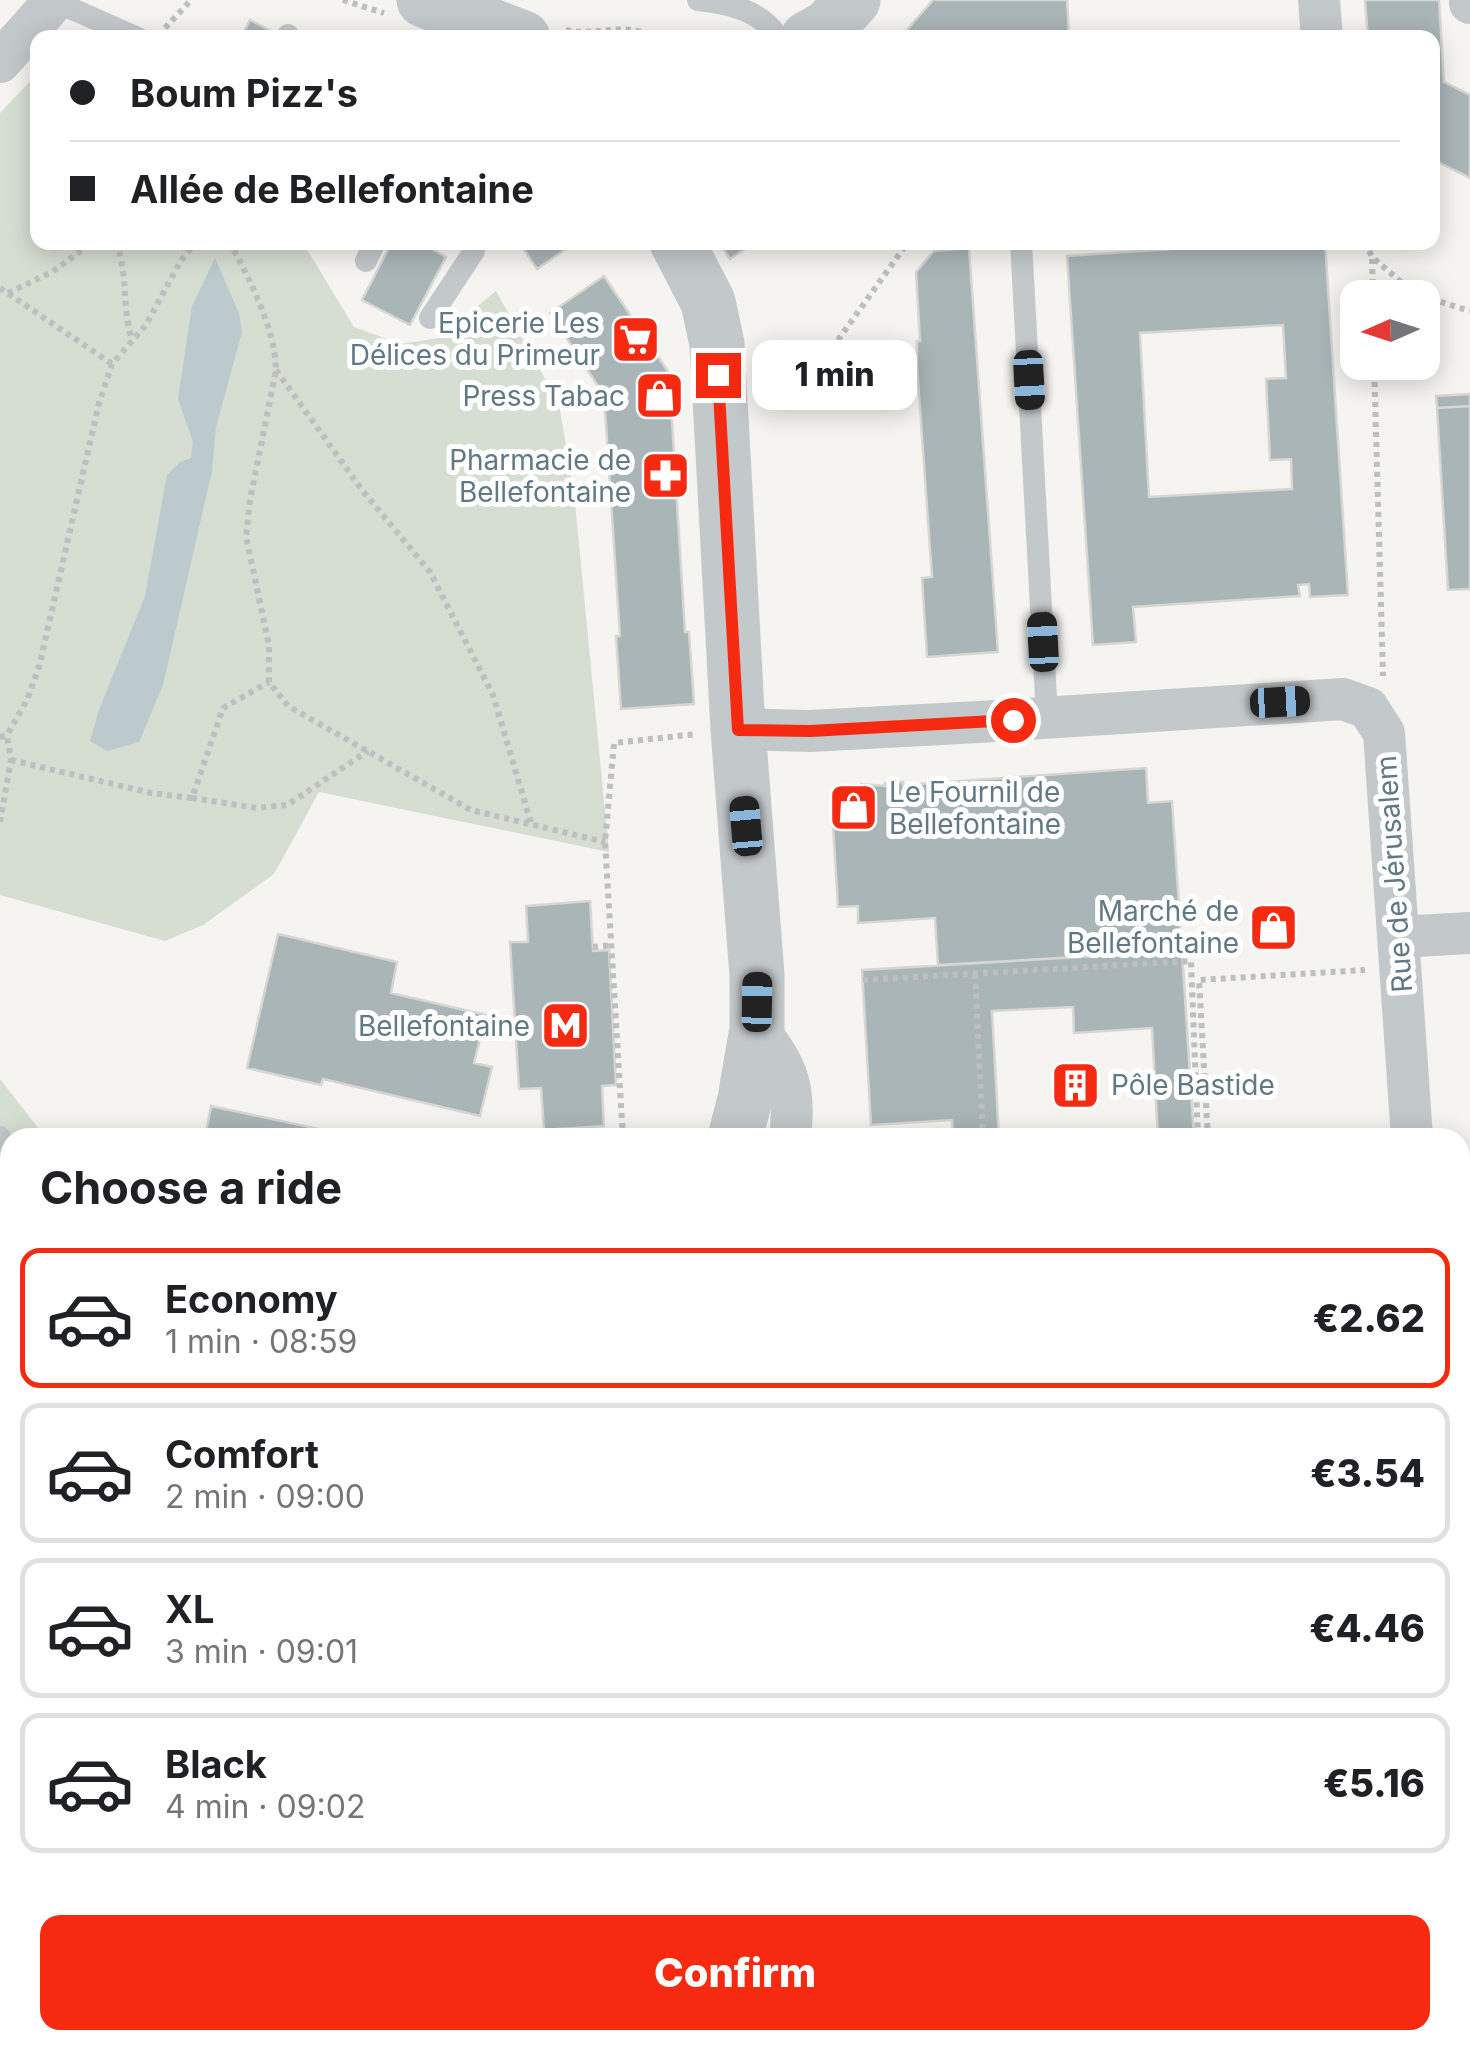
<!DOCTYPE html>
<meta charset="utf-8">
<style>
body{margin:0;font-family:Inter,sans-serif;background:#f6f6f6;color:#202124;height:100vh;display:flex;flex-direction:column;font-size:38px;white-space:nowrap}
*{box-sizing:border-box;margin:0}
p{font-size:32px;color:#757577}
.icon{flex:none;width:55px;height:55px;fill:none;stroke:currentColor;stroke-width:2;stroke-linecap:round;stroke-linejoin:round}
.map{position:relative;flex:1;overflow:hidden}
.drawer{position:absolute;left:0px;top:1128px;width:1470px;height:922px;display:flex;flex-direction:column;background:#fff;border-radius:30px 30px 0 0;box-shadow:0 5px 25px #0003}
.drawer>*{flex:none}
.hud{position:absolute;left:30px;top:30px;width:1410px;height:220px;border-radius:20px;box-shadow:0 5px 25px #0003;display:grid;align-content:center;height:220px;padding:0 40px;background:#fff}
.needle{width:65px;rotate:267deg}
.fabs{position:absolute;left:1340px;top:280px;display:grid;gap:20px}
.fabs a{display:grid;place-items:center;width:100px;height:100px;border-radius:20px;background:#fff;box-shadow:0 5px 25px #0003;font-size:50px}
.end{position:absolute;width:45px;height:45px;margin:-22px;border:12px solid #f52a10;background:#fff;box-shadow:0 0 0 5px #fff}
.from{border-radius:50%}
.bubble{position:absolute;height:70px;border-radius:20px;background:#fff;box-shadow:0 5px 25px #0003;font-size:32px;font-weight:800;line-height:70px;text-align:center}
.car{position:absolute;width:30px;height:60px;margin:-30px -15px;border-radius:12px;box-shadow:0 0 8px 2px #0007;background:linear-gradient(#222 24%,#8ab4d8 0 40%,#222 0 76%,#8ab4d8 0 86%,#222 0)}
.hud b{display:flex;align-items:center;gap:35px;height:95px;font-size:38px}
.hud b+b{border-top:2px solid #e0e0e0}
.hud i{width:25px;height:25px;background:#202124}
ul{padding:0;list-style:none}
li{display:flex;align-items:center;gap:30px;height:140px;margin:0 20px 15px;padding:0 20px;border:5px solid #e0e0e0;border-radius:20px}
li div{flex:1}
li b{display:block;font-size:38px}
li em{font-style:normal;font-weight:800}
li.current{border-color:#f52a10}
li>.icon{width:90px;height:90px;stroke-width:1.5}
h2{padding:0 40px;font-size:45px;line-height:120px}
.primary-button{display:flex;gap:20px;margin-top:auto;padding:20px 40px}
.primary-button a{flex:1;height:115px;border-radius:20px;background:#f52a10;color:#fff;font-size:40px;font-weight:800;line-height:115px;text-align:center}
.map>svg:first-child{display:block}
.built{fill:#e5e6e4}
.green{fill:#d6ddd1}
.water{fill:#bccace}
.building{fill:#aab5b8;stroke:#d6d6d3;stroke-width:2.5;fill-rule:evenodd}
.lines{fill:none;stroke-linecap:round;stroke-linejoin:round}
.path{stroke:#bdbfc1;stroke-width:6;stroke-dasharray:5 5;stroke-linecap:butt}
.service{stroke:#c3c8ca;stroke-width:22}
.minor{stroke:#c3c8ca;stroke-width:42}
.tertiary{stroke:#c3c8ca;stroke-width:55}
.route{stroke:#f52a10;stroke-width:12}
.labels{text-anchor:middle;stroke-width:10;stroke-linejoin:round;paint-order:stroke}
.poi-label{font-size:28px;fill:#617984;stroke:#fff;text-anchor:end}
.street-label{font-size:28px;fill:#617984;stroke:#fff}
</style>
<div class="map">
<svg width="1470" height="2048" viewBox="0 0 1470 2048">
<rect width="100%" height="100%" fill="#f5f4f0"/>
<path class="built" d="M 10,1590 L 10,2040 L 469,2040 L 470,2048 L 0,2048 L 0,1591 Z"/>
<path class="green" d="M 37,74 L 38,242 L 303,243 L 354,327 L 401,344 L 439,338 L 496,291 L 559,404 L 574,493 L 609,852 L 319,792 L 274,874 L 203,925 L 165,941 L 0,895 L 0,113 Z
M 0,1079 L 45,1137 L 10,1138 L 10,1493 L 0,1490 Z
M 1470,1282 L 1470,1812 L 1460,1807 L 1460,1283 Z"/>
<path class="water" d="M 215,258 L 239,313 L 242,332 L 216,427 L 212,471 L 163,685 L 139,742 L 107,751 L 90,741 L 99,710 L 145,596 L 167,475 L 180,462 L 191,458 L 193,442 L 178,399 L 192,306 Z"/>
<path class="building" d="M 933,0 L 1067,0 L 1069,38 L 900,38 Z
M 1365,0 L 1439,0 L 1444,82 L 1470,95 L 1470,178 L 1432,159 L 1432,38 L 1368,38 Z
M 250,20 L 275,33 L 272,38 L 241,38 Z
M 392,242 L 420,242 L 446,257 L 410,325 L 362,300 Z
M 519,242 L 576,242 L 537,269 Z
M 719,242 L 755,242 L 730,259 Z
M 1276,242 L 1325,242 L 1348,595 L 1310,597 L 1309,584 L 1298,585 L 1300,596 L 1133,607 L 1136,642 L 1093,645 L 1067,256 ZM 1283,325 L 1286,378 L 1266,379 L 1270,460 L 1291,459 L 1292,489 L 1149,497 L 1140,333 Z
M 969,248 L 998,652 L 927,657 L 922,578 L 932,577 L 917,366 L 917,341 L 920,341 L 916,272 L 934,251 Z
M 604,276 L 669,373 L 685,632 L 689,632 L 694,704 L 621,709 L 616,636 L 620,636 L 604,395 L 550,313 Z
M 1470,394 L 1470,406 L 1437,408 L 1436,396 Z
M 1470,406 L 1470,589 L 1448,590 L 1437,408 Z
M 1146,768 L 1148,803 L 1172,801 L 1182,951 L 938,965 L 935,918 L 858,923 L 858,906 L 838,907 L 832,809 L 861,784 L 885,786 L 885,783 L 903,782 L 903,785 Z
M 590,901 L 593,951 L 609,950 L 616,1085 L 602,1086 L 604,1126 L 544,1130 L 541,1088 L 519,1089 L 510,942 L 528,942 L 526,906 Z
M 278,934 L 397,962 L 391,993 L 486,1015 L 474,1063 L 492,1067 L 480,1116 L 323,1079 L 321,1085 L 247,1068 Z
M 1182,951 L 1194,1138 L 953,1138 L 952,1120 L 871,1125 L 862,970 Z
M 1073,1007 L 1074,1033 L 1152,1028 L 1158,1138 L 999,1138 L 992,1011 Z
M 211,1106 L 361,1138 L 205,1138 Z
M 910,1129 L 910,1138 L 830,1138 L 830,1134 Z
M 0,1708 L 10,1708 L 10,1789 L 0,1789 Z
M 1460,1840 L 1470,1845 L 1470,1925 L 1460,1920 Z"/>
<g class="lines">
<path class="path" d="M 343,0 L 384,13
M 165,28 L 191,0
M 566,30 C 600,37 622,20 657,38
M 116,242 C 129,279 121,303 132,340
M 229,242 C 249,276 276,332 276,370 L 250,500 L 246,537 L 269,645 L 269,682 L 288,706 L 471,810 L 605,842
M 1365,242 L 1372,257 L 1415,294 L 1470,311
M 1372,259 L 1373,298
M 0,288 L 112,364
M 8,293 L 52,272 L 93,242
M 838,340 L 908,242
M 1374,362 L 1383,676
M 276,370 L 362,490 L 430,572 L 493,695 L 531,823
M 0,737 L 7,735 L 27,700 L 39,667 L 99,403 L 112,364 L 146,325 L 180,262 L 196,242
M 11,760 L 151,793 L 192,798 L 223,708 L 269,682
M 192,798 L 257,808 L 287,805 L 368,751
M 0,822 L 11,760 L 7,735
M 593,947 L 612,945
M 975,974 L 983,1138
M 863,980 L 1191,961 L 1198,1138
M 623,1138 L 605,842 L 614,743 L 697,734
M 1208,1138 L 1199,980 L 1365,970
M 0,1263 L 10,1261
M 1460,1264 L 1470,1263
M 1460,1382 L 1470,1390
M 1460,1597 L 1470,1594
M 1460,1769 L 1470,1773
M 1460,2037 L 1470,2040
M 882,2040 L 885,2047 L 892,2048
M 1375,2042 L 1403,2048"/>
<path class="service" d="M 698,0 C 726,3 763,10 778,38
M 54,1 L 138,38
M 287,38 L 288,35
M 1021,242 L 1047,717
M 366,261 L 375,242
M 430,318 L 474,251 L 474,242
M 0,1137 L 10,1169
M 0,1640 L 10,1639"/>
<path class="minor" d="M 1319,0 L 1322,38
M 1470,0 L 1470,3
M 0,62 L 55,0
M 738,729 L 810,731 L 979,722 L 1343,699 L 1368,708 L 1384,733 L 1412,1138
M 1399,937 L 1470,933
M 757,1029 C 788,1067 796,1087 790,1138
M 0,1503 L 10,1504
M 1460,1965 L 1470,1970
M 448,2040 L 449,2048
M 1203,2040 L 1217,2043 L 1229,2040
M 1320,2040 L 1337,2048
M 126,2048 L 249,2040"/>
<path class="tertiary" d="M 424,0 L 523,38
M 808,38 L 828,27 L 853,0
M 677,242 L 708,302 L 717,344 L 738,729 L 757,975 L 757,1029 L 745,1099 L 735,1138
M 723,2040 L 723,2048"/>
</g>
<g class="lines">
<path class="route" d="M 718,375 L 738,730 L 810,731 L 1013,720"/>
</g>
<defs>
<symbol id="supermarket-square" viewBox="-11 -11 22 22"><rect x="-9" y="-9" width="18" height="18" rx="4" fill="#f52a10" stroke="#fff"/><path d="M-6-5.5h2.5l.6 2H6L4.5 2H-2.5L-4.4-4H-6ZM-1.5 3.2a1.3 1.3 0 1 0 .1 0ZM3 3.2a1.3 1.3 0 1 0 .1 0Z" fill="#fff"/></symbol>
<symbol id="shop-square" viewBox="-11 -11 22 22"><rect x="-9" y="-9" width="18" height="18" rx="4" fill="#f52a10" stroke="#fff"/><path d="M-5-2.5h2.3a2.7 3.5 0 0 1 5.4 0H5L5.5 6h-11ZM-1.5-2.5h3a1.5 2.3 0 0 0-3 0Z" fill="#fff"/></symbol>
<symbol id="pharmacy-square" viewBox="-11 -11 22 22"><rect x="-9" y="-9" width="18" height="18" rx="4" fill="#f52a10" stroke="#fff"/><path d="M-2-6h4v4h4v4h-4v4h-4v-4h-4v-4h4Z" fill="#fff"/></symbol>
<symbol id="metro-square" viewBox="-11 -11 22 22"><rect x="-9" y="-9" width="18" height="18" rx="4" fill="#f52a10" stroke="#fff"/><path d="M-5.5 5V-5H-3L0 0L3-5H5.5V5H3V-.5L0 4L-3-.5V5Z" fill="#fff"/></symbol>
<symbol id="building-square" viewBox="-11 -11 22 22"><rect x="-9" y="-9" width="18" height="18" rx="4" fill="#f52a10" stroke="#fff"/><path d="M-4-6H4V6H1V3H-1V6H-4ZM-2.5-4.3h1.7v1.8h-1.7ZM.8-4.3h1.7v1.8H.8ZM-2.5-1h1.7V.8h-1.7ZM.8-1h1.7V.8H.8Z" fill="#fff"/></symbol>
</defs>
<g fill-rule="evenodd">
<use href="#supermarket-square" x="608" y="312" width="55" height="55"/>
<use href="#shop-square" x="632" y="368" width="55" height="55"/>
<use href="#pharmacy-square" x="638" y="448" width="55" height="55"/>
<use href="#shop-square" x="826" y="780" width="55" height="55"/>
<use href="#shop-square" x="1246" y="900" width="55" height="55"/>
<use href="#metro-square" x="538" y="998" width="55" height="55"/>
<use href="#building-square" x="1048" y="1058" width="55" height="55"/>
</g>
<g class="labels">
<g class="poi-label">
<text x="600" y="333">Epicerie Les<tspan x="600" dy="32">Délices du Primeur</tspan></text>
<text x="625" y="406">Press Tabac</text>
<text x="631" y="470">Pharmacie de<tspan x="631" dy="32">Bellefontaine</tspan></text>
<text x="889" y="802" text-anchor="start">Le Fournil de<tspan x="889" dy="32">Bellefontaine</tspan></text>
<text x="1239" y="921">Marché de<tspan x="1239" dy="32">Bellefontaine</tspan></text>
<text x="530" y="1036">Bellefontaine</text>
<text x="1111" y="1095" text-anchor="start">Pôle Bastide</text>
</g>
<g class="street-label">
<text transform="translate(1394 874) rotate(-94)" y="10">Rue de Jérusalem</text>
</g>
</g>
</svg>
<div class="fabs">
<a><svg class="needle" viewBox="-14 -14 28 28"><path d="M0-13l5 13h-10z" fill="#e53935"/><path d="M0 13l5-13h-10z" fill="#757577"/></svg></a>
</div>
<i class="end from" style="left:1013px;top:720px"></i>
<i class="end" style="left:718px;top:375px"></i>
<div class="bubble" style="left:752px;top:340px;width:165px">1 min</div>
<i class="car" style="left:1029px;top:380px;rotate:177deg"></i>
<i class="car" style="left:1043px;top:642px;rotate:357deg"></i>
<i class="car" style="left:1280px;top:702px;rotate:87deg"></i>
<i class="car" style="left:746px;top:826px;rotate:355deg"></i>
<i class="car" style="left:757px;top:1002px;rotate:1deg"></i>
<div class="hud">
<b><i class="from"></i>Boum Pizz's</b>
<b><i></i>Allée de Bellefontaine</b>
</div>
<section class="drawer">
<h2>Choose a ride</h2>
<ul>
<li class="current"><svg class="icon" aria-label="car" viewBox="0 0 24 24"><path d="M5 17H2v-5l4-1 3-4h7l3 4 3 1v5h-3M9 17h6M6 11h13"/><circle cx="7" cy="17" r="2"/><circle cx="17" cy="17" r="2"/></svg><div><b>Economy</b><p>1 min · 08:59</p></div><em>€2.62</em></li>
<li><svg class="icon" aria-label="car" viewBox="0 0 24 24"><path d="M5 17H2v-5l4-1 3-4h7l3 4 3 1v5h-3M9 17h6M6 11h13"/><circle cx="7" cy="17" r="2"/><circle cx="17" cy="17" r="2"/></svg><div><b>Comfort</b><p>2 min · 09:00</p></div><em>€3.54</em></li>
<li><svg class="icon" aria-label="car" viewBox="0 0 24 24"><path d="M5 17H2v-5l4-1 3-4h7l3 4 3 1v5h-3M9 17h6M6 11h13"/><circle cx="7" cy="17" r="2"/><circle cx="17" cy="17" r="2"/></svg><div><b>XL</b><p>3 min · 09:01</p></div><em>€4.46</em></li>
<li><svg class="icon" aria-label="car" viewBox="0 0 24 24"><path d="M5 17H2v-5l4-1 3-4h7l3 4 3 1v5h-3M9 17h6M6 11h13"/><circle cx="7" cy="17" r="2"/><circle cx="17" cy="17" r="2"/></svg><div><b>Black</b><p>4 min · 09:02</p></div><em>€5.16</em></li>
</ul>
<div class="primary-button"><a>Confirm</a></div>
</section>
</div>
